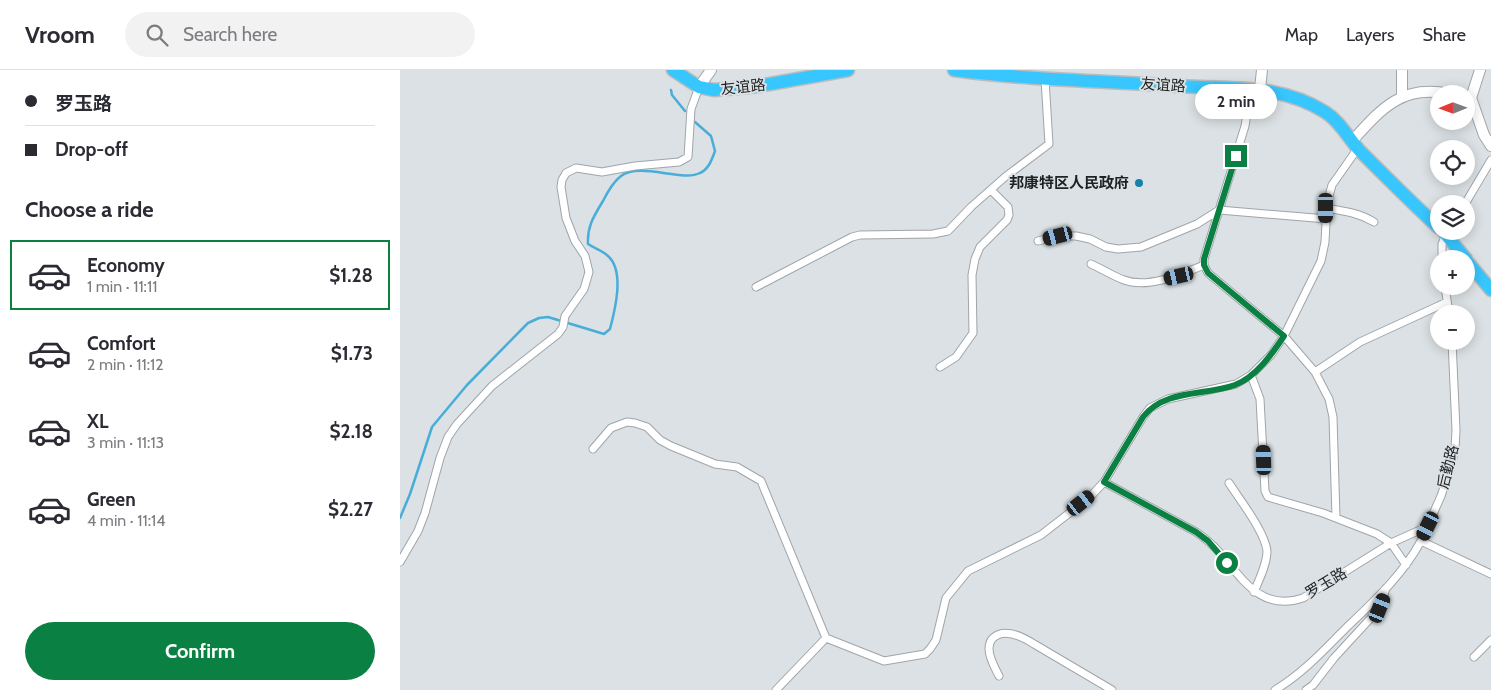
<!DOCTYPE html>
<meta charset="utf-8">
<style>
body{margin:0;font-family:Cabin,"Noto Sans SC",sans-serif;background:#f2f2f3;color:#2b2b33;height:100vh;display:flex;flex-direction:column;font-size:19px;white-space:nowrap}
*{box-sizing:border-box;margin:0}
p{font-size:16px;color:#7c7c81}
.icon{flex:none;width:28px;height:28px;fill:none;stroke:currentColor;stroke-width:2;stroke-linecap:round;stroke-linejoin:round}
.map{position:relative;flex:1;overflow:hidden}
.side{display:flex;flex-direction:column;background:#fff;width:400px}
.side>*{flex:none}
.banner{display:grid;align-content:center;height:110px;padding:0 25px;background:#fff}
.needle{width:32px;rotate:269deg}
.buttons{position:absolute;left:1030px;top:15px;display:grid;gap:10px}
.buttons a{display:grid;place-items:center;width:45px;height:45px;border-radius:50%;background:#fff;box-shadow:0 2px 12px #0003;font-size:25px}
.end{position:absolute;width:22px;height:22px;margin:-11px;border:6px solid #0b8043;background:#fff;box-shadow:0 0 0 2px #fff}
.from{border-radius:50%}
.bubble{position:absolute;height:35px;border-radius:18px;background:#fff;box-shadow:0 2px 12px #0003;font-size:16px;font-weight:800;line-height:35px;text-align:center}
.car{position:absolute;width:15px;height:30px;margin:-15px -8px;border-radius:6px;box-shadow:0 0 4px 1px #0007;background:linear-gradient(#222 24%,#8ab4d8 0 40%,#222 0 76%,#8ab4d8 0 86%,#222 0)}
.banner b{display:flex;align-items:center;gap:18px;height:48px;font-size:19px}
.banner b+b{border-top:1px solid #e1e1e2}
.banner i{width:12px;height:12px;background:#2b2b33}
ul{padding:0;list-style:none}
li{display:flex;align-items:center;gap:15px;height:70px;margin:0 10px 8px;padding:0 15px;border:2px solid transparent;border-radius:0px}
li div{flex:1}
li b{display:block;font-size:19px}
li em{font-style:normal;font-weight:800}
li.on{border-color:#0b8043}
li>.icon{width:45px;height:45px;stroke-width:1.5}
h2{padding:0 25px;font-size:22px;line-height:60px}
.action{display:flex;gap:10px;margin-top:auto;padding:10px 25px}
.action a{flex:1;height:58px;border-radius:30px;background:#0b8043;color:#fff;font-size:20px;font-weight:800;line-height:58px;text-align:center}
header{display:flex;align-items:center;gap:30px;box-sizing:border-box;height:70px;padding:0 25px;background:#fff;border-bottom:1px solid #e1e1e2}
header strong{font-size:24px}
nav{display:flex;gap:28px;margin-inline-start:auto;font-size:18px}
.search{width:350px;height:45px;background:#f2f2f3;display:flex;align-items:center;gap:12px;box-sizing:border-box;padding:0 18px;border-radius:28px;color:#7c7c81;font-size:19px}
main{display:flex;flex:1;min-height:0}
.map>svg:first-child{display:block}
.lines{fill:none;stroke-linecap:round;stroke-linejoin:round}
.stream{stroke:#48add9;stroke-width:2.5}
.street-casing{stroke:#9fa5a8;stroke-width:9}
.secondary-casing{stroke:#9fa5a8;stroke-width:12}
.highway-casing{stroke:#bcbcbd;stroke-width:15}
.street{stroke:#fff;stroke-width:7}
.secondary{stroke:#fff;stroke-width:10}
.highway{stroke:#38c6fe;stroke-width:12}
.route{stroke:#0b8043;stroke-width:6}
.poi-dot{fill:#1682aa;stroke:#dbe1e4;stroke-width:2}
.labels{text-anchor:middle;stroke-width:4;stroke-linejoin:round;paint-order:stroke}
.street-label{font-size:15px;fill:#1f2122;stroke:#dbe1e4}
.poi-label{font-size:15px;font-weight:bold;fill:#1f2122;stroke:#dbe1e4;text-anchor:end}
</style>
<header>
<strong>Vroom</strong>
<div class="search"><svg class="icon" aria-label="search" viewBox="0 0 24 24"><circle cx="10" cy="10" r="6"/><path d="M15 15l6 6"/></svg>Search here</div>
<nav><a>Map</a><a>Layers</a><a>Share</a></nav>
</header>
<main>
<section class="side">
<div class="banner">
<b><i class="from"></i>罗玉路</b>
<b><i></i>Drop-off</b>
</div>
<h2>Choose a ride</h2>
<ul>
<li class="on"><svg class="icon" aria-label="car" viewBox="0 0 24 24"><path d="M5 17H2v-5l4-1 3-4h7l3 4 3 1v5h-3M9 17h6M6 11h13"/><circle cx="7" cy="17" r="2"/><circle cx="17" cy="17" r="2"/></svg><div><b>Economy</b><p>1 min · 11:11</p></div><em>$1.28</em></li>
<li><svg class="icon" aria-label="car" viewBox="0 0 24 24"><path d="M5 17H2v-5l4-1 3-4h7l3 4 3 1v5h-3M9 17h6M6 11h13"/><circle cx="7" cy="17" r="2"/><circle cx="17" cy="17" r="2"/></svg><div><b>Comfort</b><p>2 min · 11:12</p></div><em>$1.73</em></li>
<li><svg class="icon" aria-label="car" viewBox="0 0 24 24"><path d="M5 17H2v-5l4-1 3-4h7l3 4 3 1v5h-3M9 17h6M6 11h13"/><circle cx="7" cy="17" r="2"/><circle cx="17" cy="17" r="2"/></svg><div><b>XL</b><p>3 min · 11:13</p></div><em>$2.18</em></li>
<li><svg class="icon" aria-label="car" viewBox="0 0 24 24"><path d="M5 17H2v-5l4-1 3-4h7l3 4 3 1v5h-3M9 17h6M6 11h13"/><circle cx="7" cy="17" r="2"/><circle cx="17" cy="17" r="2"/></svg><div><b>Green</b><p>4 min · 11:14</p></div><em>$2.27</em></li>
</ul>
<div class="action"><a>Confirm</a></div>
</section>
<div class="map">
<svg width="1091" height="620" viewBox="0 0 1091 620">
<rect width="100%" height="100%" fill="#dbe1e4"/>
<g class="lines">
<path class="stream" d="M 271,20 L 272,25 L 285,41
M 0,448 L 10,424 L 32,357 L 67,315 L 128,253 L 139,248 L 148,247 L 204,264 L 210,259 C 215,240 225,201 208,186 C 203,181 194,178 188,174 C 187,156 194,146 203,131 C 207,123 213,112 221,106 C 240,92 282,112 300,103 C 309,99 312,89 315,81 L 311,66 L 295,52"/>
<defs>
<path id="street" d="M 851,18 L 845,56 L 804,189 L 804,195 L 808,203 L 884,266 L 915,302 L 929,329 L 933,347 L 936,448
M 1065,134 L 1091,90
M 926,138 C 944,141 959,143 974,152
M 638,171 L 658,166 L 676,166 L 690,169 L 706,177 L 718,179 L 741,177 L 797,154 L 819,140 L 927,149
M 1042,189 L 1042,174 L 1047,163
M 691,194 C 702,199 713,206 724,210 C 748,219 782,204 804,195
M 1045,216 L 1049,244
M 356,217 L 452,167 L 460,165 L 533,164 L 548,161 L 571,137 L 605,107 L 649,74 L 645,9
M 1052,271 L 1056,360 L 1055,379 L 1051,396 L 1041,426 L 1021,471 L 1091,504
M 540,297 L 556,287 L 573,263 L 572,205 L 575,189 L 580,177 L 607,150 L 609,145 L 608,137 L 591,120
M 915,302 L 960,272 L 1047,232
M 851,305 L 860,329 L 865,421 L 868,427 L 923,443 L 977,464 L 991,473 L 1006,495
M 193,379 L 211,358 L 227,352 L 235,353 L 247,357 L 260,370 L 271,376 L 315,394 L 337,397 L 361,411 L 426,568 L 484,591 L 525,584 L 530,579 L 536,570 L 546,528 L 568,501 L 641,465 L 690,427 L 704,412 L 743,347 L 750,338 L 768,329 L 836,314 L 851,305 L 871,285 L 884,266 L 921,191 L 925,172 L 927,133 L 932,115 L 958,78
M 704,412 L 796,462 C 805,468 813,475 820,483 C 843,510 862,542 903,528 L 991,473 L 1029,456
M 829,413 C 840,430 865,462 867,481 C 867,494 859,510 854,522
M 0,492 L 18,461 L 25,443 L 40,388 L 48,367 L 57,354 L 92,316 L 158,264 L 163,257 L 165,246 L 184,219 L 189,202 L 185,186 L 175,171 L 166,148 L 161,117 L 162,110 L 166,103 L 176,98 L 202,102 L 235,96 L 279,92 L 288,87 L 291,39 L 299,17
M 1074,587 L 1091,570
M 599,606 C 595,598 589,588 589,579 C 589,575 590,571 593,568 C 605,557 623,567 634,574 L 712,620
M 376,620 L 426,568
M 875,620 C 902,604 923,581 945,559 C 973,532 1002,506 1021,471
M 906,620 L 913,615 L 934,588 L 980,538 L 986,518"/>
<path id="secondary" d="M 1002,0 L 1002,26
M 1080,0 L 1071,28 L 1084,65 L 1091,76
M 299,17 L 311,0
M 860,19 L 862,0
M 952,71 C 981,39 1002,14 1049,24"/>
<path id="highway" d="M 273,0 L 299,17 L 314,20 L 359,16 L 448,0
M 554,0 C 629,10 705,11 781,16 C 831,20 879,13 925,42 C 940,51 948,68 960,81 C 986,107 1012,133 1039,158
M 1043,161 L 1066,189
M 1066,190 L 1091,220"/>
</defs>
<use href="#street" class="street-casing"/>
<use href="#secondary" class="secondary-casing"/>
<use href="#highway" class="highway-casing"/>
<use href="#street" class="street"/>
<use href="#secondary" class="secondary"/>
<use href="#highway" class="highway"/>
</g>
<g class="lines">
<path class="route" d="M 827,493 L 808,471 L 796,462 L 704,412 L 743,347 C 765,319 804,326 835,315 C 856,307 872,284 884,266 L 808,203 L 804,195 L 804,189 L 836,86"/>
</g>
<circle class="poi-dot" cx="739" cy="113" r="5"/>
<g class="labels">
<g class="street-label">
<text transform="translate(763 15) rotate(4)" y="5">友谊路</text>
<text transform="translate(343 17) rotate(-6)" y="5">友谊路</text>
<text transform="translate(1048 397) rotate(-76)" y="5">后勤路</text>
<text transform="translate(926 513) rotate(-31)" y="5">罗玉路</text>
</g>
<g class="poi-label">
<text x="729" y="118">邦康特区人民政府</text>
</g>
</g>
</svg>
<div class="buttons">
<a><svg class="needle" viewBox="-14 -14 28 28"><path d="M0-13l5 13h-10z" fill="#e53935"/><path d="M0 13l5-13h-10z" fill="#7c7c81"/></svg></a>
<a><svg class="icon" aria-label="locate" viewBox="0 0 24 24"><circle cx="12" cy="12" r="6"/><path d="M12 2v4M12 18v4M2 12h4M18 12h4"/></svg></a>
<a><svg class="icon" aria-label="layers" viewBox="0 0 24 24"><path d="M12 4l9 5-9 5-9-5zM3 14l9 5 9-5"/></svg></a>
<a>+</a>
<a>−</a>
</div>
<i class="end from" style="left:827px;top:493px"></i>
<i class="end" style="left:836px;top:86px"></i>
<div class="bubble" style="left:795px;top:14px;width:82px">2 min</div>
<i class="car" style="left:926px;top:138px;rotate:180deg"></i>
<i class="car" style="left:658px;top:166px;rotate:255deg"></i>
<i class="car" style="left:779px;top:206px;rotate:257deg"></i>
<i class="car" style="left:864px;top:390px;rotate:358deg"></i>
<i class="car" style="left:681px;top:433px;rotate:52deg"></i>
<i class="car" style="left:1028px;top:456px;rotate:206deg"></i>
<i class="car" style="left:980px;top:538px;rotate:22deg"></i>
</div>
</main>
